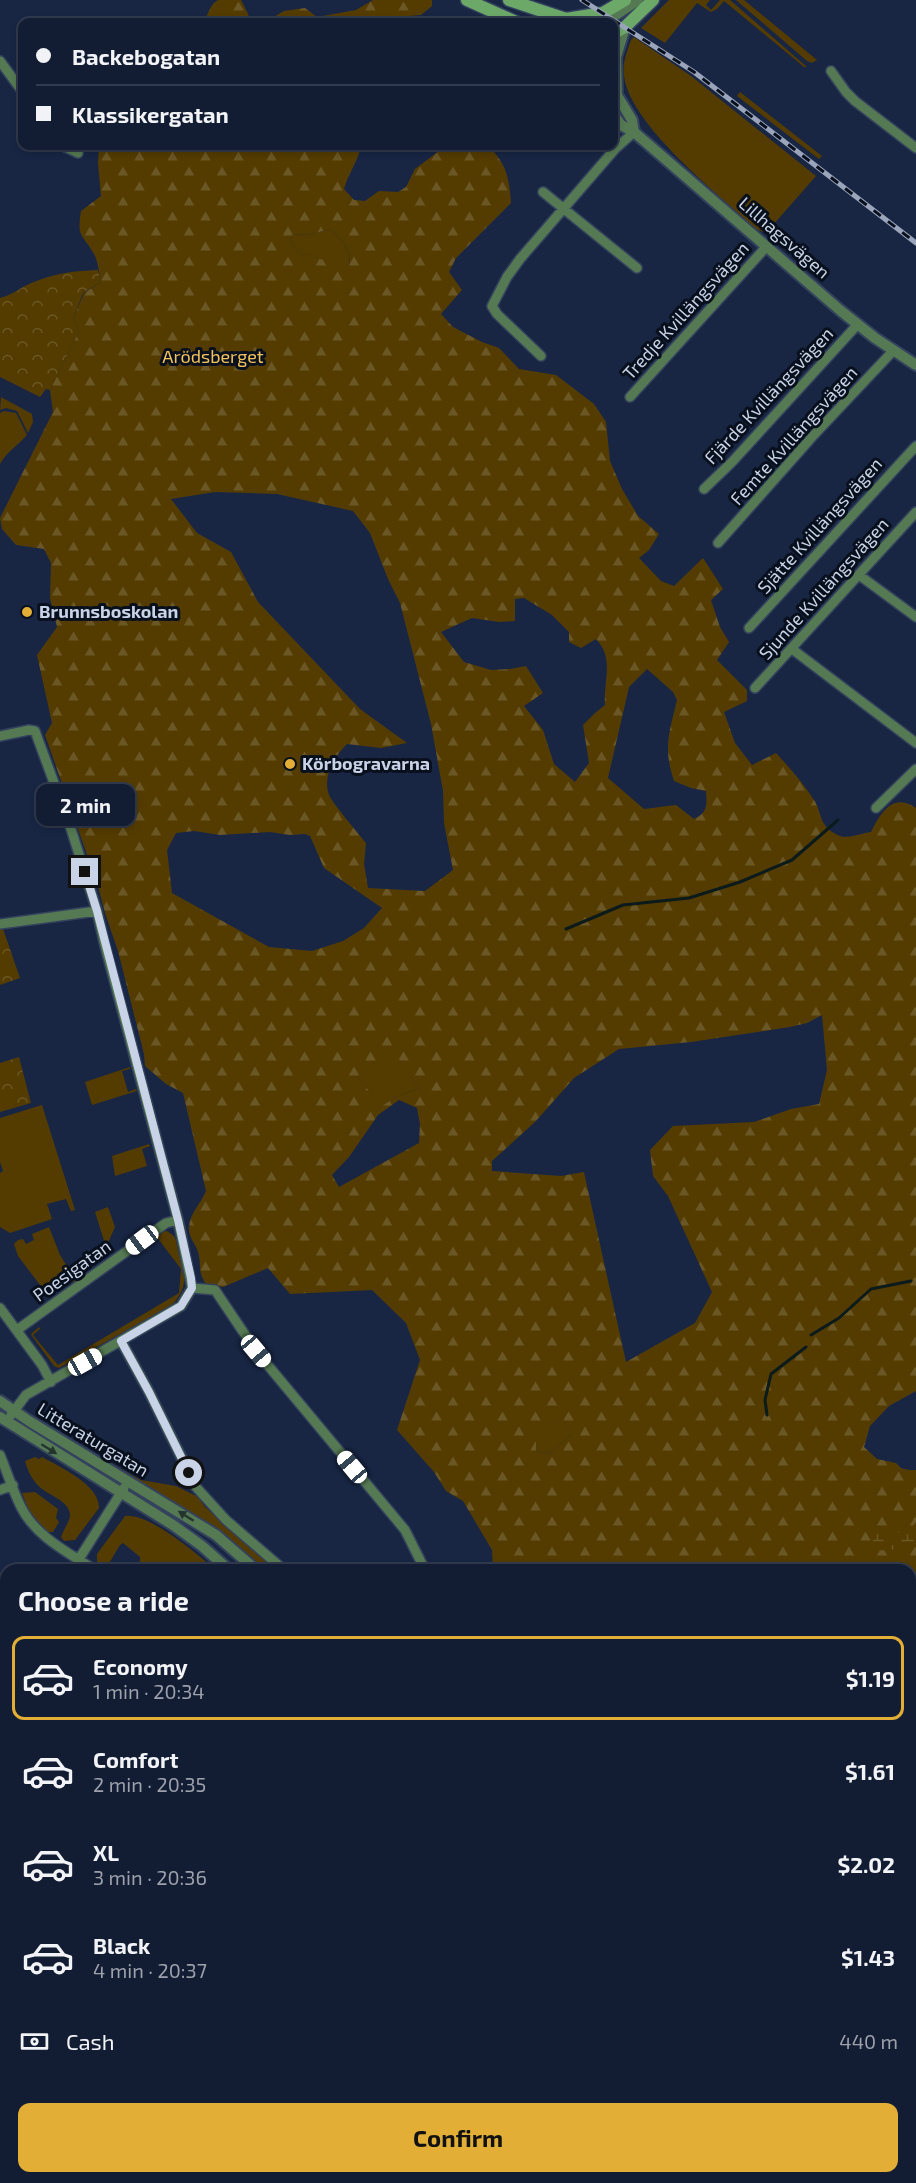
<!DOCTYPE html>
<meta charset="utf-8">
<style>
body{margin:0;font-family:"Exo 2",sans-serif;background:#1f293f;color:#f1f3f6;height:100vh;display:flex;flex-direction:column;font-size:22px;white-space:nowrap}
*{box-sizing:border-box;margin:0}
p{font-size:20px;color:#9ca1ac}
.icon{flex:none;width:33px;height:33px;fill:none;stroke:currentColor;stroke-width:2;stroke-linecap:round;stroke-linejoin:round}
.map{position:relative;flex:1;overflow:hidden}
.drawer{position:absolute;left:0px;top:1564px;width:916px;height:620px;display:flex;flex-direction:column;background:#121c33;border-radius:18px 18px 0 0;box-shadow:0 3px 9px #0003,0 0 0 2px #313a4e}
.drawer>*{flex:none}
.guide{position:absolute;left:18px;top:18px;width:600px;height:132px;border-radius:12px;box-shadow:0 3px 9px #0003,0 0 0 2px #313a4e;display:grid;align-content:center;height:132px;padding:0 18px;background:#121c33}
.end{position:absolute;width:27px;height:27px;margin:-14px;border:8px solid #c9d3e7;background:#111;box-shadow:0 0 0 3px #111}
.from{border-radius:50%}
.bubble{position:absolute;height:42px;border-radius:12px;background:#121c33;box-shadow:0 3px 9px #0003,0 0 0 2px #313a4e;font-size:20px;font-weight:700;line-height:42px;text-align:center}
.car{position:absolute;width:18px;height:36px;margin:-18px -9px;border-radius:8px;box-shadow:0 0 4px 2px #0007;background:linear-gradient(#fff 24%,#345 0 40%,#fff 0 76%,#345 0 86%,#fff 0)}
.guide b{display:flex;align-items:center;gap:21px;height:57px;font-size:22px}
.guide b+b{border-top:2px solid #313a4e}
.guide i{width:15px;height:15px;background:#f1f3f6}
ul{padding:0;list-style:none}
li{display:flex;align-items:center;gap:18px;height:84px;margin:0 12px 9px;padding:0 6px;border:3px solid transparent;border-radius:12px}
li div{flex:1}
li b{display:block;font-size:22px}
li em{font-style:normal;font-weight:700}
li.on{border-color:#e3ae35}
li>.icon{width:54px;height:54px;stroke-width:1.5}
h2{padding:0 18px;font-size:27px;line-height:72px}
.pay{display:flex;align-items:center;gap:15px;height:66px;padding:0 18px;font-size:22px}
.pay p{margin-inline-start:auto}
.button{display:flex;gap:12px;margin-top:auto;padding:12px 18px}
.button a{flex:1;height:69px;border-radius:12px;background:#e3ae35;color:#111;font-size:24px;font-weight:700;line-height:69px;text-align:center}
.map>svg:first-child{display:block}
.grass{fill:#543c00}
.forest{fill:url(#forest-firs);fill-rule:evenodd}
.wetland{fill:url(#wetland-marsh)}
.park{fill:url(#park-crowns)}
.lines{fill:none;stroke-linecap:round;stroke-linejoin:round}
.stream{stroke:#0b1a1b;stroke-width:3}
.minor-casing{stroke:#34425e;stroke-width:12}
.tertiary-casing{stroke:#34425e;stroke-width:14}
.secondary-casing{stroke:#34425e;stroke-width:15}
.minor{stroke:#557a53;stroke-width:9}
.tertiary{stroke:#557a53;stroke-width:10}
.secondary{stroke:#6ca969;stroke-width:12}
.rail-casing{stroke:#9aa5bc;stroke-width:5}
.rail{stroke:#09101d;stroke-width:3;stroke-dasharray:9;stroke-linecap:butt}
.oneway{fill:#243530}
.route{stroke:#c9d3e7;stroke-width:8}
.poi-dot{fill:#e3ae35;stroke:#09101d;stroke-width:2}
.labels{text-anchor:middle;stroke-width:6;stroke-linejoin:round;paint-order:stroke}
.street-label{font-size:18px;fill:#c9d3e7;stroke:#09101d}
.park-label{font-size:18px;fill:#f5c35b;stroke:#09101d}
.poi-label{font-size:18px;font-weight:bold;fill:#c9d3e7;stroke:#09101d;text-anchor:start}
</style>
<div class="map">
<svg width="916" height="2183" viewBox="0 0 916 2183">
<defs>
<pattern id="forest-firs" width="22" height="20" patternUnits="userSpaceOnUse" patternTransform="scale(1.5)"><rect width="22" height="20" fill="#543c00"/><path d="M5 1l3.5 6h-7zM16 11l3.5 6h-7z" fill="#6b5725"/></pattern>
<pattern id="wetland-marsh" width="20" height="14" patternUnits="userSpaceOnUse" patternTransform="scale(1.5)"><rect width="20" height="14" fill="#543c00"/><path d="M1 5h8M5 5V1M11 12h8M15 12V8" fill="none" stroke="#6b5725"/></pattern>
<pattern id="park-crowns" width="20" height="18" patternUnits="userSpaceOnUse" patternTransform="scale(1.5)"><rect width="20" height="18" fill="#543c00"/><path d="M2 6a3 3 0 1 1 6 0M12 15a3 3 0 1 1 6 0" fill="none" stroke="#6b5725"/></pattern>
</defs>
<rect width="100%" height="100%" fill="#182644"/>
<path class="grass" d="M 669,0 L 710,0 L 706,5 L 711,10 L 720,0 L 730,0 L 807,67 L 804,67 L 724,1 L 717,9 L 711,12 L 697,3 L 665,43 L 641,28 Z
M 736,0 L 744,0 L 817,60 L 812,63 L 807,61 Z
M 634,37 L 691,76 L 816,176 L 766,233 L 756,229 C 719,195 630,125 624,76 C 622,63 627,52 631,40 Z
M 740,92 L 822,156 L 819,159 L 737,96 Z
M 330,229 C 343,241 352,249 349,268 L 298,253 L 290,239 L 293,234 L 309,235 Z
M 1,397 L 32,414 L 33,422 L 28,433 L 17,411 L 6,408 L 0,410 Z
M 4,411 L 16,413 L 27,435 C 18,446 7,451 0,464 L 0,413 Z
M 391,1047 L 419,1088 L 396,1097 L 382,1107 L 358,1078 Z
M 130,1067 L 130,1069 L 122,1071 L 128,1092 L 136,1089 L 137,1091 L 92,1105 L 85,1082 Z
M 42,1105 L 75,1210 L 71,1211 L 66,1199 L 47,1204 L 52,1219 L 10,1233 L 0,1227 L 0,1173 L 3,1171 L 0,1162 L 0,1118 Z
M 149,1144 L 150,1146 L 142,1149 L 147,1166 L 115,1176 L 112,1156 Z
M 108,1207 L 115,1227 L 106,1247 L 95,1212 Z
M 49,1227 L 60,1255 L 77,1282 L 75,1284 L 69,1277 L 46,1293 L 18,1256 L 14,1244 L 18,1240 L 23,1239 L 26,1244 L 34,1240 L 32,1234 Z
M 167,1231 L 174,1236 L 176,1240 C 180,1267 194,1282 172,1305 L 59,1368 L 54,1366 L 32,1336 L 31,1334 L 39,1327 L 40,1329 L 33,1335 L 58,1365 L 179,1293 L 181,1269 L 156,1236 L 150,1241 L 149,1239 L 159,1232 Z
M 563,1418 L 571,1435 L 549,1454 L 536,1451 L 536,1435 L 555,1421 Z
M 35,1457 L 39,1459 L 42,1457 C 60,1467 100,1485 99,1508 L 75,1540 L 64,1541 L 61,1537 C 63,1530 70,1522 70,1514 C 68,1501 51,1496 42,1489 C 33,1482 28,1472 25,1461 Z
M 103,1459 L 141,1480 L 176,1486 L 198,1497 L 205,1507 L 276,1570 L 261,1570 L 223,1535 L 102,1461 Z
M 35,1492 L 58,1509 L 56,1518 L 59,1522 L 53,1532 L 47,1532 L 29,1511 L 22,1493 Z
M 125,1516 C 150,1513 198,1555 216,1570 L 188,1570 L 184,1567 L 181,1570 L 162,1570 L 156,1567 L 153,1570 L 134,1570 L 140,1561 L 140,1557 L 123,1543 L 120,1545 L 105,1570 L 97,1561 L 97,1554 Z"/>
<path class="forest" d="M 218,0 L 241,0 L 252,22 L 203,22 C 209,15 209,5 218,0 Z
M 373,0 L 432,0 L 432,6 L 421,15 L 384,18 L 380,22 L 259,22 L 267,21 L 284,11 L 305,8 L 317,17 L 356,10 Z
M 99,146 L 361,146 C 358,161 348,174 344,189 L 354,200 L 365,201 L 379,191 L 398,192 L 406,187 L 415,169 L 439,151 L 450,146 L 488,146 C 507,164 509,178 511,203 L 456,258 L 449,272 L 462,290 L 441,314 L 453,327 L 482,342 L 499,348 L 519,369 L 556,375 L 594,404 L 606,422 L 610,461 L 622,489 L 638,516 L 659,534 L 649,550 L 639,558 L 661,581 L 674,586 L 703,558 L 723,589 L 711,600 L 720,627 L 729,642 L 717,660 L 747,690 L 747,701 L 724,712 L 735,743 L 752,765 L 776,753 C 789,767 803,783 814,800 C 823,814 818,827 840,836 C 848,839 862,833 871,832 C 881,813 892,792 916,808 L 916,1391 L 889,1406 L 870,1426 L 864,1447 L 877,1459 L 896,1463 L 901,1468 L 909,1470 L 916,1470 L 916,1697 L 911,1698 L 910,1570 L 493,1570 L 492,1550 L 463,1501 L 446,1491 L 434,1472 L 397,1430 L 420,1360 L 406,1323 L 372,1290 L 290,1294 L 268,1268 L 223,1287 L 206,1284 C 197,1271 202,1265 198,1252 C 196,1245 189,1237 189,1230 C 188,1215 201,1204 206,1191 L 183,1093 L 166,1084 L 145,1066 L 144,1054 L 118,951 L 105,913 L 98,886 L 45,735 L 52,723 L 37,655 L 57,627 L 50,598 L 51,563 L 44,549 L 16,545 L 2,529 L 0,518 L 53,412 L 50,390 L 79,331 L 74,317 L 84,293 L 101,282 C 99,273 98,261 94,254 C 81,232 77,238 81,211 L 101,196 L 98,163 ZM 330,229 C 343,241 352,249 349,267 L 298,253 L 290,239 L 293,234 L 309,235 ZM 215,492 L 277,494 L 353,511 L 370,533 L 388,579 L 400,603 L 431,724 L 443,791 L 444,823 L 453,870 L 425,891 L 368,888 L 364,864 L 366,843 C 358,833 333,804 329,795 C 322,776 335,756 347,744 L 381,748 L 407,743 L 360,709 L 258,602 L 231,552 L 197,533 L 171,499 ZM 524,598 L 552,615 L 569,632 L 569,642 L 581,648 L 596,639 C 615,659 603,681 605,705 L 595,713 L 583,725 L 589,763 L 575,782 L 554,764 L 543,730 L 524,706 L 543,693 L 526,666 L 510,669 L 491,670 L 464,662 L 441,632 L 472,618 L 499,622 L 515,621 L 515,599 ZM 647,669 L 673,692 L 677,700 C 669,733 663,748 674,781 L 691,788 L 706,791 C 707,804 708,813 694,819 L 676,805 L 644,809 L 608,778 L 629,687 ZM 194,831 L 220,835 L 270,832 L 290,835 L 305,834 L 310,836 L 324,868 L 382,908 L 364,928 L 343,941 L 312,951 L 269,947 L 172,893 L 167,850 L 176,833 ZM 822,1015 L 827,1070 L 819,1104 L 791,1109 L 754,1122 L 673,1126 L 650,1150 L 653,1176 L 668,1196 L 712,1292 L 695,1323 L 626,1362 L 584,1172 L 561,1176 L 492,1171 L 492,1161 L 535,1122 L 574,1078 L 619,1049 L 691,1042 L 790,1027 L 807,1023 ZM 391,1048 L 419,1088 L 396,1097 L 382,1106 L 358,1078 ZM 399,1100 L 417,1108 L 420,1124 L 419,1143 L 339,1187 L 332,1175 L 349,1157 L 378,1115 ZM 563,1419 L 571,1435 L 549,1454 L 536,1451 L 536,1436 L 555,1421 Z
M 1,1912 L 6,1918 L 6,2178 L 223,2178 L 225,2183 L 0,2183 Z"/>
<path class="wetland" d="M 916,1522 L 916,1540 L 913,1548 L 872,1551 L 872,1544 L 875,1534 L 909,1532 Z"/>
<path class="park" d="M 98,270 L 101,282 L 83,293 L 74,317 L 79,331 L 50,390 L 46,389 L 40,397 L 0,377 L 0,298 C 13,295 22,286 34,282 C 55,273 75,271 98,270 Z
M 2,926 L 20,978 L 0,985 L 0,927 Z
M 19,1057 L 31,1103 L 0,1112 L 0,1063 Z"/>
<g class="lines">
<path class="stream" d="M 566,929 L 623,905 L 689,898 L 740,882 L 792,860 L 838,820
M 811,1335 L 839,1318 L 871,1289 L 911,1281
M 767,1415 L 765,1400 L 771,1374 L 806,1347"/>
<defs>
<path id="minor" d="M 0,61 L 22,91
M 831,71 L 846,92 L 855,101 L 916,148
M 63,146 L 78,153
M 543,192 L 637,268
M 541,356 L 497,314 L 492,306 L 507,277 L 520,259 L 615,149 L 634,132
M 630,397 L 767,246
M 704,489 L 732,462 L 858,324
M 718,543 L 812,437 L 893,351
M 859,575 L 916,617
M 749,628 L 916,446
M 792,649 L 916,743
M 755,688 L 916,512
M 0,736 L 29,730 L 35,731 L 71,829 L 97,911 L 104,942 L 178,1220 L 192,1288 L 181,1306 L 26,1395 L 11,1415
M 876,808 L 916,769
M 0,924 L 97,911
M 192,1288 L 215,1290 L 256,1351 L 405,1530 L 425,1570
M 0,1308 L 42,1365 L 51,1382
M 17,1330 L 166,1223 L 178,1220
M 121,1341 L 149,1392 L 196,1487 L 226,1520 L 284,1570
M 0,1455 C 7,1472 13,1491 21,1507 C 36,1537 69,1553 95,1570
M 0,1490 L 13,1485
M 72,1570 L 124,1488
M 910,1759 L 916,1754
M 910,1814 L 916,1812
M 0,1829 L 6,1835
M 0,1886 L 6,1881
M 910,1951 L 916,1952
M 910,2077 L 916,2074
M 506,2178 L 510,2183
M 672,2183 L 681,2178
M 689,2183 L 697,2178
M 773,2183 L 778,2178"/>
<path id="tertiary" d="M 605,22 L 638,0
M 615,92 L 632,120 L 634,132
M 617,97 L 616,57 L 625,27
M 614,115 L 621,125 L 634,132 L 841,311 L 875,338 L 916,365
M 0,1401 L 29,1421 L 216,1535 L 256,1570
M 0,1417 L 173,1525 L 202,1546 L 229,1570
M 574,2178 L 578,2183
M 611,2178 L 616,2183"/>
<path id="secondary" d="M 467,0 L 516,22
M 509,0 L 566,19 L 603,13 L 625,0
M 614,33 L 625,27 L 653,0"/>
</defs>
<use href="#minor" class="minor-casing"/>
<use href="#tertiary" class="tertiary-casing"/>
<use href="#secondary" class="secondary-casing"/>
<use href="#minor" class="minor"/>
<use href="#tertiary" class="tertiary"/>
<use href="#secondary" class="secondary"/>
<defs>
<path id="rail" d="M 582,0 L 694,72 L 916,243"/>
</defs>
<use href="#rail" class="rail-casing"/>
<use href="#rail" class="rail"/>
</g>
<defs><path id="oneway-solid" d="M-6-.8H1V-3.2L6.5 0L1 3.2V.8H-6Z" transform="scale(1.5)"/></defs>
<g class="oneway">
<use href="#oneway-solid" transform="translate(49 1449) rotate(32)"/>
<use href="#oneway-solid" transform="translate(186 1516) rotate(-148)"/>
</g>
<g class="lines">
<path class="route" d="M 85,872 L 97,911 L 178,1220 L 191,1278 L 192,1288 L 181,1306 L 121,1341 L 149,1392 L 189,1473"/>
</g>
<g class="poi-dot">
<circle cx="27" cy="612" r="6"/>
<circle cx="290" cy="764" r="6"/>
</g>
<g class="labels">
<g class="street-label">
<text transform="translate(784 238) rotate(41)" y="6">Lillhagsvägen</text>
<text transform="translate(686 311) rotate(-48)" y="6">Tredje Kvillängsvägen</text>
<text transform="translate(769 396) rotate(-47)" y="6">Fjärde Kvillängsvägen</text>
<text transform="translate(794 436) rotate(-48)" y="6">Femte Kvillängsvägen</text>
<text transform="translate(820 526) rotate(-48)" y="6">Sjätte Kvillängsvägen</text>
<text transform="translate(824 589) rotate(-48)" y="6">Sjunde Kvillängsvägen</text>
<text transform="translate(72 1271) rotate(-36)" y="6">Poesigatan</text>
<text transform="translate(93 1440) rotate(31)" y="6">Litteraturgatan</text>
</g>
<g class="park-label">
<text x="213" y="363">Arödsberget</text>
</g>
<g class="poi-label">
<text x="39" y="618">Brunnsboskolan</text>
<text x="302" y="770">Körbogravarna</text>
</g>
</g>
</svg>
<i class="end from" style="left:189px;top:1473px"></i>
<i class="end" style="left:85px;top:872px"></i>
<div class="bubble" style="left:36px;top:784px;width:99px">2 min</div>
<i class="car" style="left:142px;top:1240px;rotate:233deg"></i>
<i class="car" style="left:256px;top:1351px;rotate:140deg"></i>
<i class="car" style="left:85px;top:1362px;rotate:61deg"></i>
<i class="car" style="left:352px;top:1467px;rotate:320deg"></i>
<div class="guide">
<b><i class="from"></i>Backebogatan</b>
<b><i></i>Klassikergatan</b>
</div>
<section class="drawer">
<h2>Choose a ride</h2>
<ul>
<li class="on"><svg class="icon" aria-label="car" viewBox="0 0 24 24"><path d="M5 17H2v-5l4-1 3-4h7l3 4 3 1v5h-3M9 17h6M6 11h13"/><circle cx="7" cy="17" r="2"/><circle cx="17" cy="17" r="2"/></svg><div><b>Economy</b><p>1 min · 20:34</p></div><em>$1.19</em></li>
<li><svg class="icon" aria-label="car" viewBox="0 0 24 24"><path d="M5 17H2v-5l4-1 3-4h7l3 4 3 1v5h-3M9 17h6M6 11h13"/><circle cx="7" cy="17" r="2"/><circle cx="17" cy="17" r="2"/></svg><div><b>Comfort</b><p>2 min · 20:35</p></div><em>$1.61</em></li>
<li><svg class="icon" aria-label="car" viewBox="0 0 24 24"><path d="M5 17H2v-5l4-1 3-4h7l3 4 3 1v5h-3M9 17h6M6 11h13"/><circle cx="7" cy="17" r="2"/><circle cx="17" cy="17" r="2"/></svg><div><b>XL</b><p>3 min · 20:36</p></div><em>$2.02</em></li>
<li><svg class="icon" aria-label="car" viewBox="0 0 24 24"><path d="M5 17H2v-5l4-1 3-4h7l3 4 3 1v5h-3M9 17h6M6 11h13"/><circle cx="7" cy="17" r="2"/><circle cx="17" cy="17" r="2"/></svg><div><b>Black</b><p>4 min · 20:37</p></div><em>$1.43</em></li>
</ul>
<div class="pay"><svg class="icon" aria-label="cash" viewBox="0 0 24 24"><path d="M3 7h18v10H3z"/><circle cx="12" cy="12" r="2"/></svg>Cash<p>440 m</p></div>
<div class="button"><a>Confirm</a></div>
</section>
</div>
